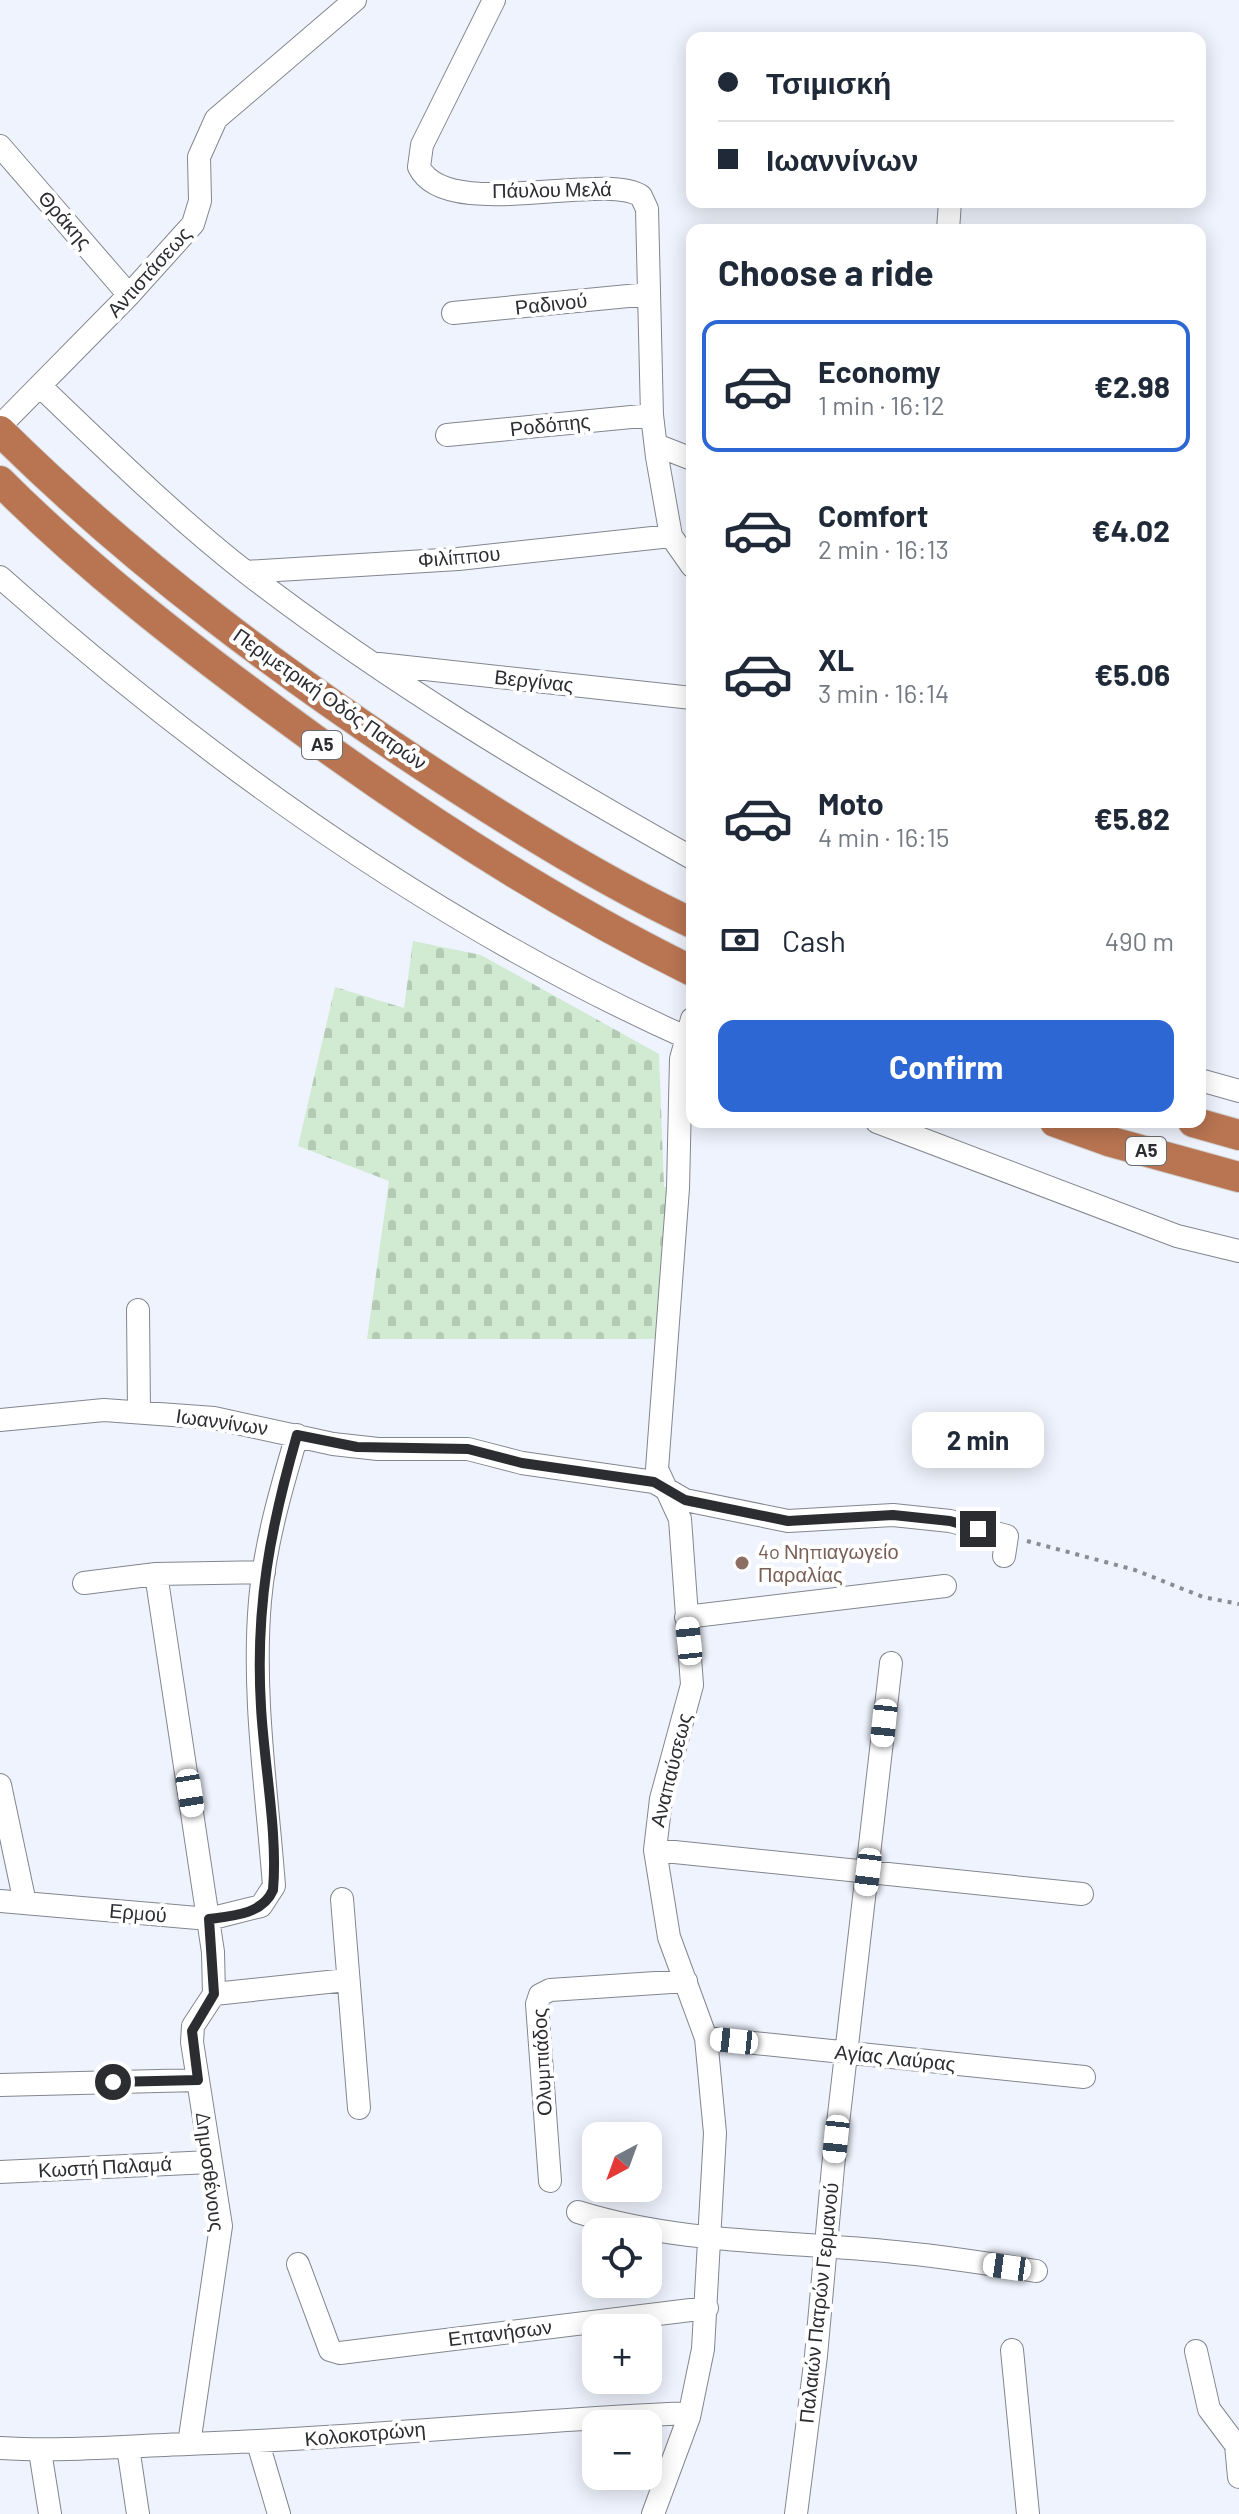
<!DOCTYPE html>
<meta charset="utf-8">
<style>
body{margin:0;font-family:Barlow,sans-serif;background:#f6f6f7;color:#1f2937;height:100vh;display:flex;flex-direction:column;font-size:30px;white-space:nowrap}
*{box-sizing:border-box;margin:0}
p{font-size:26px;color:#747a83}
.icon{flex:none;width:44px;height:44px;fill:none;stroke:currentColor;stroke-width:2;stroke-linecap:round;stroke-linejoin:round}
.map{position:relative;flex:1;overflow:hidden}
.details{position:absolute;left:686px;top:224px;width:520px;height:904px;display:flex;flex-direction:column;background:#fff;border-radius:16px;box-shadow:0 4px 20px #0003}
.details>*{flex:none}
.hud{position:absolute;left:686px;top:32px;width:520px;height:176px;border-radius:16px;box-shadow:0 4px 20px #0003;display:grid;align-content:center;height:176px;padding:0 32px;background:#fff}
.needle{width:52px;rotate:221deg}
.buttons{position:absolute;left:582px;top:2122px;display:grid;gap:16px}
.buttons a{display:grid;place-items:center;width:80px;height:80px;border-radius:16px;background:#fff;box-shadow:0 4px 20px #0003;font-size:40px}
.end{position:absolute;width:36px;height:36px;margin:-18px;border:10px solid #2c2d31;background:#fff;box-shadow:0 0 0 4px #fff}
.from{border-radius:50%}
.bubble{position:absolute;height:56px;border-radius:16px;background:#fff;box-shadow:0 4px 20px #0003;font-size:26px;font-weight:700;line-height:56px;text-align:center}
.car{position:absolute;width:24px;height:48px;margin:-24px -12px;border-radius:10px;box-shadow:0 0 6px 2px #0007;background:linear-gradient(#fff 24%,#345 0 40%,#fff 0 76%,#345 0 86%,#fff 0)}
.hud b{display:flex;align-items:center;gap:28px;height:76px;font-size:30px}
.hud b+b{border-top:2px solid #e0e1e3}
.hud i{width:20px;height:20px;background:#1f2937}
ul{padding:0;list-style:none}
li{display:flex;align-items:center;gap:24px;height:132px;margin:0 16px 12px;padding:0 16px;border:4px solid transparent;border-radius:16px}
li div{flex:1}
li b{display:block;font-size:30px}
li em{font-style:normal;font-weight:700}
li.selected{border-color:#2c67d4}
li>.icon{width:72px;height:72px;stroke-width:1.5}
h2{padding:0 32px;font-size:36px;line-height:96px}
.pay{display:flex;align-items:center;gap:20px;height:88px;padding:0 32px;font-size:30px}
.pay p{margin-inline-start:auto}
.cta{display:flex;gap:16px;margin-top:auto;padding:16px 32px}
.cta a{flex:1;height:92px;border-radius:16px;background:#2c67d4;color:#fff;font-size:32px;font-weight:700;line-height:92px;text-align:center}
.map>svg:first-child{display:block}
.cemetery{fill:url(#cemetery-stones)}
.lines{fill:none;stroke-linecap:round;stroke-linejoin:round}
.minor-casing{stroke:#82868e;stroke-width:24}
.highway-casing{stroke:#d1d1d2;stroke-width:32}
.path{stroke:#8a8c93;stroke-width:4;stroke-dasharray:4 6;stroke-linecap:butt}
.minor{stroke:#fff;stroke-width:22}
.highway{stroke:#b97552;stroke-width:30}
.route{stroke:#2c2d31;stroke-width:10}
.education-dot{fill:#8d6e63;stroke:#fff;stroke-width:3}
.labels{text-anchor:middle;stroke-width:8;stroke-linejoin:round;paint-order:stroke}
.shield{fill:#fff;stroke:#6b6c6f;stroke-width:2}
.shield-label{font-size:18px;font-weight:bold;fill:#2c2d31}
.street-label{font-size:20px;fill:#2c2d31;stroke:#fff}
.education-label{font-size:20px;fill:#785e54;stroke:#fff;text-anchor:start}
</style>
<div class="map">
<svg width="1239" height="2514" viewBox="0 0 1239 2514">
<defs>
<pattern id="cemetery-stones" width="16" height="16" patternUnits="userSpaceOnUse" patternTransform="scale(2)"><rect width="16" height="16" fill="#d0ebd1"/><path d="M2 7V4a2 2 0 0 1 4 0v3zM10 15v-3a2 2 0 0 1 4 0v3z" fill="#b3cab4"/></pattern>
</defs>
<rect width="100%" height="100%" fill="#eff3fd"/>
<path class="cemetery" d="M 413,941 L 481,955 L 659,1054 L 664,1187 L 670,1187 L 658,1339 L 367,1339 L 389,1181 L 298,1146 L 335,987 L 404,1008 Z"/>
<g class="lines">
<defs>
<path id="minor" d="M 494,0 L 422,145 L 419,167 C 446,223 604,171 641,196 L 647,209 L 652,415 L 657,457 L 671,536 L 692,566
M 0,146 L 129,295
M 948,230 L 950,202
M 453,313 L 649,294
M 40,386 C 107,450 174,516 247,573 C 387,681 539,772 692,858
M 0,426 L 129,295 L 193,224 L 200,201 L 199,157 L 216,119 L 355,0
M 447,435 L 652,415
M 656,445 L 692,459
M 246,572 L 458,559 L 671,536
M 0,577 C 207,761 438,927 692,1040
M 379,664 L 692,698
M 1200,1080 L 1239,1091
M 877,1122 L 1177,1236 L 1239,1251
M 138,1310 L 139,1412
M 0,1420 L 104,1410 L 214,1418 L 333,1444 L 378,1449 L 468,1449 L 522,1463 L 654,1482 L 685,1500 L 788,1521 L 893,1515 L 950,1521 L 1007,1536 L 1004,1556
M 156,1574 L 213,1952 L 214,1994 L 193,2026 L 192,2042 L 221,2226 L 189,2444
M 84,1583 L 156,1574 L 264,1572
M 686,1617 L 945,1586
M 0,1785 L 25,1903
M 655,1850 L 1082,1894
M 342,1899 L 359,2108
M 0,1901 L 209,1919 L 261,1906 L 274,1886 C 267,1792 252,1695 260,1601 C 265,1544 281,1489 297,1435
M 214,1994 L 347,1980
M 706,2038 L 1084,2077
M 0,2085 L 198,2080
M 0,2172 L 210,2162
M 550,2181 L 537,2004 L 540,1995 L 550,1990 L 686,1981
M 578,2212 C 680,2244 790,2241 895,2252 C 942,2256 989,2264 1036,2271
M 298,2264 L 330,2350 L 340,2353 L 707,2308
M 1012,2350 L 1028,2514
M 1196,2351 L 1209,2409 L 1236,2445 L 1239,2477
M 258,2443 L 279,2514
M 128,2447 L 138,2514
M 0,2448 C 63,2452 125,2446 188,2444 C 355,2439 523,2420 690,2413
M 40,2451 L 50,2514
M 653,2514 L 689,2417 L 703,2349 L 715,2133 L 706,2038 L 669,1937 L 655,1850 L 661,1799 L 692,1685 L 680,1519 L 657,1469 L 678,1188 L 681,1059 L 692,1019
M 796,2514 L 816,2356 L 833,2167 L 891,1663"/>
<path id="highway" d="M 0,431 C 134,564 288,678 446,781 C 525,832 607,883 692,923
M 0,481 C 86,567 182,642 280,714 C 411,811 546,899 692,971
M 1055,1122 L 1108,1141 L 1239,1177
M 1193,1122 L 1239,1135"/>
</defs>
<use href="#minor" class="minor-casing"/>
<use href="#highway" class="highway-casing"/>
<path class="path" d="M 1027,1541 L 1135,1570 L 1203,1597 L 1239,1604"/>
<use href="#minor" class="minor"/>
<use href="#highway" class="highway"/>
</g>
<g class="lines">
<path class="route" d="M 113,2082 L 198,2080 L 192,2031 L 214,1994 L 209,1919 C 233,1916 263,1914 273,1890 C 278,1834 264,1764 261,1707 C 255,1608 270,1529 297,1435 L 357,1447 L 468,1449 L 522,1463 L 654,1482 L 685,1500 L 788,1521 L 893,1515 L 950,1521 L 978,1529"/>
</g>
<circle class="education-dot" cx="742" cy="1563" r="8"/>
<g class="labels">
<g class="shield">
<rect x="302" y="731" width="40" height="28" rx="6"/>
<rect x="1126" y="1137" width="40" height="28" rx="6"/>
</g>
<g class="shield-label">
<text x="322" y="751">Α5</text>
<text x="1146" y="1157">Α5</text>
</g>
<g class="street-label">
<text transform="translate(552 190) rotate(-1)" y="7">Πάυλου Μελά</text>
<text transform="translate(65 220) rotate(49)" y="7">Θράκης</text>
<text transform="translate(149 272) rotate(-48)" y="7">Αντιστάσεως</text>
<text transform="translate(551 304) rotate(-6)" y="7">Ραδινού</text>
<text transform="translate(550 425) rotate(-6)" y="7">Ροδόπης</text>
<text transform="translate(459 557) rotate(-5)" y="7">Φιλίππου</text>
<text transform="translate(534 681) rotate(6)" y="7">Βεργίνας</text>
<text transform="translate(330 699) rotate(35)" y="7">Περιμετρική Οδός Πατρών</text>
<text transform="translate(222 1422) rotate(8)" y="7">Ιωαννίνων</text>
<text transform="translate(671 1770) rotate(-76)" y="7">Αναπαύσεως</text>
<text transform="translate(138 1913) rotate(5)" y="7">Ερμού</text>
<text transform="translate(895 2058) rotate(6)" y="7">Αγίας Λαύρας</text>
<text transform="translate(542 2062) rotate(-93)" y="7">Ολυμπιάδος</text>
<text transform="translate(105 2167) rotate(-3)" y="7">Κωστή Παλαμά</text>
<text transform="translate(210 2172) rotate(83)" y="7">Δημοσθένους</text>
<text transform="translate(819 2303) rotate(-84)" y="7">Παλαιών Πατρών Γερμανού</text>
<text transform="translate(500 2333) rotate(-7)" y="7">Επτανήσων</text>
<text transform="translate(365 2434) rotate(-5)" y="7">Κολοκοτρώνη</text>
</g>
<g class="education-label">
<text x="758" y="1559">4o Νηπιαγωγείο<tspan x="758" dy="23">Παραλίας</tspan></text>
</g>
</g>
</svg>
<div class="buttons">
<a><svg class="needle" viewBox="-14 -14 28 28"><path d="M0-13l5 13h-10z" fill="#e53935"/><path d="M0 13l5-13h-10z" fill="#747a83"/></svg></a>
<a><svg class="icon" aria-label="locate" viewBox="0 0 24 24"><circle cx="12" cy="12" r="6"/><path d="M12 2v4M12 18v4M2 12h4M18 12h4"/></svg></a>
<a>+</a>
<a>−</a>
</div>
<i class="end from" style="left:113px;top:2082px"></i>
<i class="end" style="left:978px;top:1529px"></i>
<div class="bubble" style="left:912px;top:1412px;width:132px">2 min</div>
<i class="car" style="left:689px;top:1641px;rotate:354deg"></i>
<i class="car" style="left:884px;top:1723px;rotate:186deg"></i>
<i class="car" style="left:190px;top:1793px;rotate:171deg"></i>
<i class="car" style="left:868px;top:1872px;rotate:187deg"></i>
<i class="car" style="left:734px;top:2041px;rotate:276deg"></i>
<i class="car" style="left:836px;top:2139px;rotate:186deg"></i>
<i class="car" style="left:1007px;top:2267px;rotate:278deg"></i>
<div class="hud">
<b><i class="from"></i>Τσιμισκή</b>
<b><i></i>Ιωαννίνων</b>
</div>
<section class="details">
<h2>Choose a ride</h2>
<ul>
<li class="selected"><svg class="icon" aria-label="car" viewBox="0 0 24 24"><path d="M5 17H2v-5l4-1 3-4h7l3 4 3 1v5h-3M9 17h6M6 11h13"/><circle cx="7" cy="17" r="2"/><circle cx="17" cy="17" r="2"/></svg><div><b>Economy</b><p>1 min · 16:12</p></div><em>€2.98</em></li>
<li><svg class="icon" aria-label="car" viewBox="0 0 24 24"><path d="M5 17H2v-5l4-1 3-4h7l3 4 3 1v5h-3M9 17h6M6 11h13"/><circle cx="7" cy="17" r="2"/><circle cx="17" cy="17" r="2"/></svg><div><b>Comfort</b><p>2 min · 16:13</p></div><em>€4.02</em></li>
<li><svg class="icon" aria-label="car" viewBox="0 0 24 24"><path d="M5 17H2v-5l4-1 3-4h7l3 4 3 1v5h-3M9 17h6M6 11h13"/><circle cx="7" cy="17" r="2"/><circle cx="17" cy="17" r="2"/></svg><div><b>XL</b><p>3 min · 16:14</p></div><em>€5.06</em></li>
<li><svg class="icon" aria-label="car" viewBox="0 0 24 24"><path d="M5 17H2v-5l4-1 3-4h7l3 4 3 1v5h-3M9 17h6M6 11h13"/><circle cx="7" cy="17" r="2"/><circle cx="17" cy="17" r="2"/></svg><div><b>Moto</b><p>4 min · 16:15</p></div><em>€5.82</em></li>
</ul>
<div class="pay"><svg class="icon" aria-label="cash" viewBox="0 0 24 24"><path d="M3 7h18v10H3z"/><circle cx="12" cy="12" r="2"/></svg>Cash<p>490 m</p></div>
<div class="cta"><a>Confirm</a></div>
</section>
</div>
